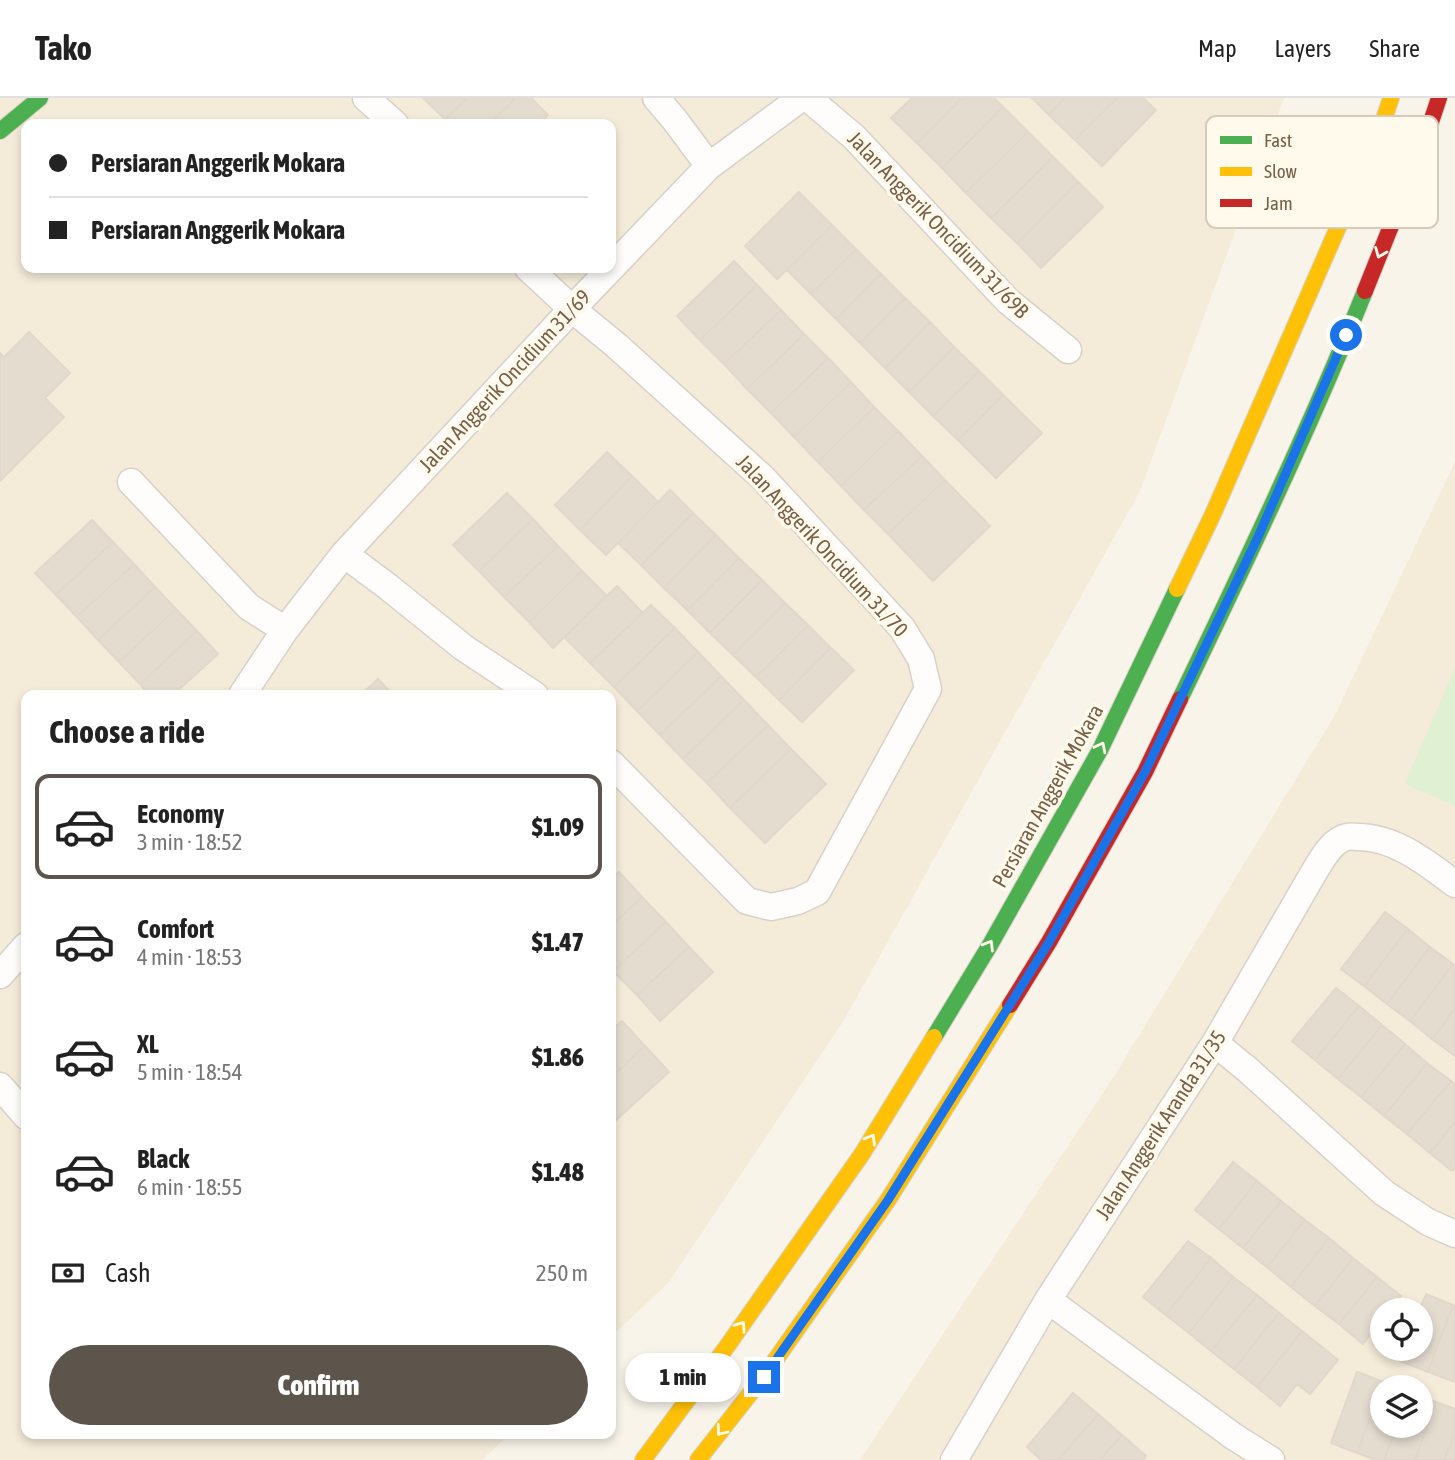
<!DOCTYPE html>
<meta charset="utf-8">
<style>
body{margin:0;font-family:"Asap Condensed",sans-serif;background:#f6f6f6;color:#222;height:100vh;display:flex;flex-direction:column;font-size:26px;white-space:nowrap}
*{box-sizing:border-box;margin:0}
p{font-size:23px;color:#767676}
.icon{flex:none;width:38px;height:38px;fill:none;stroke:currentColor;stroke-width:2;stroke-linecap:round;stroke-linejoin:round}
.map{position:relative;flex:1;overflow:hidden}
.side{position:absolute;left:21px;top:592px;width:595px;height:749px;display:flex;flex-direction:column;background:#fff;border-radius:14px;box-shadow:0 4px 10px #0003}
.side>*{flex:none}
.guide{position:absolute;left:21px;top:21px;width:595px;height:154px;border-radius:14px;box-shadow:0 4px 10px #0003;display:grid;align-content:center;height:154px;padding:0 28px;background:#fff}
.buttons{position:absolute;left:1370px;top:1200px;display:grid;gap:14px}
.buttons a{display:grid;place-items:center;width:63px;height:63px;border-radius:50%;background:#fff;box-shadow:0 4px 10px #0003;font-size:35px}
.end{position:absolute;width:32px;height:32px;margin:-16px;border:9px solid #1a73e8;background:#fff;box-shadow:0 0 0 4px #fff}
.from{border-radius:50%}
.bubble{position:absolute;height:49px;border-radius:24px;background:#fff;box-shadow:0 4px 10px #0003;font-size:23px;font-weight:800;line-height:49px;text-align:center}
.guide b{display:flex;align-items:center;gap:24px;height:66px;font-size:26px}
.guide b+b{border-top:2px solid #e0e0e0}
.guide i{width:18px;height:18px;background:#222}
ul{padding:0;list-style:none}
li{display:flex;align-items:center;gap:21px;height:105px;margin:0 14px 10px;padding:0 14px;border:4px solid transparent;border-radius:14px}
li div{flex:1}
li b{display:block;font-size:26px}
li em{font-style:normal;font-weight:800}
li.selected{border-color:#5d544c}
li>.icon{width:63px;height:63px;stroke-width:1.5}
h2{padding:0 28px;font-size:32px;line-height:84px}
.pay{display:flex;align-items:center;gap:18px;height:77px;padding:0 28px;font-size:26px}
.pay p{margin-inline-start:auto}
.button{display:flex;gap:14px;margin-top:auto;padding:14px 28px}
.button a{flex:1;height:80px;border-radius:42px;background:#5d544c;color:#fff;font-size:28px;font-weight:800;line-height:80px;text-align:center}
header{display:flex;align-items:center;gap:42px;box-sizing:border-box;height:98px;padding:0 35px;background:#fff;border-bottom:2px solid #e0e0e0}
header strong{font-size:33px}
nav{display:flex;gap:38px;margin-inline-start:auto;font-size:24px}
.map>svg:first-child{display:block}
.residential{fill:#f4ebd9;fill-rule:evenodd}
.green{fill:#e0f0d3}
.building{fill:#e5dcd0;stroke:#e1d8cb;stroke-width:2}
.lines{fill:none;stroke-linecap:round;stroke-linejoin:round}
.street-casing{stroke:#d7d1c8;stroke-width:29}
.fast-casing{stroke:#d8d1c7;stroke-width:18}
.slow-casing{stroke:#d8d1c7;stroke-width:18}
.jam-casing{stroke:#d8d1c7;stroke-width:18}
.street{stroke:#fefdfc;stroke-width:26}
.fast{stroke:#4caf50;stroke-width:16}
.slow{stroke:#ffc107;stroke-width:16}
.jam{stroke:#c62828;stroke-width:16}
.oneway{stroke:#fffaeb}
.route{stroke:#1a73e8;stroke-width:9}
.labels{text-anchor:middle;stroke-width:7;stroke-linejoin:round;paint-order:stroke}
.street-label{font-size:21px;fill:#785e47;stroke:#fffaeb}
.key{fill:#fffaeb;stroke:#d6cbba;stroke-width:2}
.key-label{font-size:19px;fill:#785e47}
</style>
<header>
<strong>Tako</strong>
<nav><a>Map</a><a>Layers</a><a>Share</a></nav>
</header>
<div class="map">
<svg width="1455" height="1362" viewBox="0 0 1455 1362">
<rect width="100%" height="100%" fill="#f8f4e9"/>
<path class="residential" d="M 0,0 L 1284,0 L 1140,393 L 844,922 L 669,1184 L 611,1239 L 611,597 L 26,597 L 26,1335 L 510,1335 L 482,1362 L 0,1362 ZM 26,26 L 611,26 L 611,170 L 26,170 Z
M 1455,364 L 1455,1362 L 860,1362 L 1116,975 L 1335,617 ZM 1382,1213 L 1421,1213 L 1421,1251 L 1382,1251 ZM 1382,1290 L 1421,1290 L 1421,1328 L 1382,1328 Z"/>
<path class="green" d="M 1455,570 L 1455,708 L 1405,686 Z"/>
<path class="building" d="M 423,0 L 467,0 L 445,21 Z
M 467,0 L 516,0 L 489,26 L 449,26 L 445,21 Z
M 516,0 L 531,0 L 548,17 L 538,26 L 489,26 Z
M 912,0 L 962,0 L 917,45 L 891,20 Z
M 962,0 L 994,0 L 1003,9 L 942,70 L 917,45 Z
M 1032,0 L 1065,0 L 1049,17 Z
M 1065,0 L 1117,0 L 1075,42 L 1049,17 Z
M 1117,0 L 1143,0 L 1156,12 L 1102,68 L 1075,42 Z
M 1003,9 L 1028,34 L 966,95 L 942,70 Z
M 1028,34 L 1053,59 L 991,120 L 966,95 Z
M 1053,59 L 1078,84 L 1017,145 L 991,120 Z
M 1078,84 L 1103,109 L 1041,170 L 1017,145 Z
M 799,94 L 832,127 L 777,181 L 745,148 Z
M 832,127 L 856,151 L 811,196 L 787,172 Z
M 856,151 L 881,176 L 836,221 L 811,196 Z
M 734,163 L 757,187 L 700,242 L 677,218 Z
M 881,176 L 905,200 L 860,245 L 836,221 Z
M 757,187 L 781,212 L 724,266 L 700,242 Z
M 905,200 L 930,224 L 885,270 L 860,245 Z
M 781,212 L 804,236 L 747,291 L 724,266 Z
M 930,224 L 954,249 L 909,294 L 885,270 Z
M 29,234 L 70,275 L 45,300 L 64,319 L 0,383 L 0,255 L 4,259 Z
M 804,236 L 828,260 L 771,315 L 747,291 Z
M 954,249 L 979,273 L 933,318 L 909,294 Z
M 828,260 L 851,284 L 794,339 L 771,315 Z
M 979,273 L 1003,297 L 958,342 L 933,318 Z
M 851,284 L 874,309 L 818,364 L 794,339 Z
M 1003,297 L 1042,335 L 996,380 L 958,342 Z
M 874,309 L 898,333 L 841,388 L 818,364 Z
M 898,333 L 922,358 L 864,412 L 841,388 Z
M 607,354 L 632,378 L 580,432 L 555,407 Z
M 922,358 L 945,382 L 888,436 L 864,412 Z
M 632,378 L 658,404 L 606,457 L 580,432 Z
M 945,382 L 990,428 L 933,483 L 888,436 Z
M 670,392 L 693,415 L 641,467 L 618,445 Z
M 507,395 L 533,421 L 479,473 L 453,447 Z
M 693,415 L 716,437 L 664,490 L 641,467 Z
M 533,421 L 558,448 L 504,499 L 479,473 Z
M 92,422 L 113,444 L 56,497 L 35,475 Z
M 716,437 L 739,460 L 687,512 L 664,490 Z
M 113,444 L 134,466 L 77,519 L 56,497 Z
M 558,448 L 582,473 L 529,524 L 504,499 Z
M 739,460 L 762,482 L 710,535 L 687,512 Z
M 134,466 L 155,489 L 98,542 L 77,519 Z
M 582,473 L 607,498 L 553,550 L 529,524 Z
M 762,482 L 785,505 L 733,557 L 710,535 Z
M 617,488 L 643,515 L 590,565 L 564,539 Z
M 155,489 L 176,511 L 119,564 L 98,542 Z
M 785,505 L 808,527 L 756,579 L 733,557 Z
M 651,507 L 675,530 L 614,589 L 590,565 Z
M 176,511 L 197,533 L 140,586 L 119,564 Z
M 808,527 L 831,550 L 779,602 L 756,579 Z
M 675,530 L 698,554 L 637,613 L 614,589 Z
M 197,533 L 218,556 L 173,597 L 149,597 L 140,586 Z
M 831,550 L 854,572 L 802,624 L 779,602 Z
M 698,554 L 721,578 L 660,637 L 637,613 Z
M 721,578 L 744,602 L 683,661 L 660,637 Z
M 378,581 L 393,597 L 361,597 Z
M 744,602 L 768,627 L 707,685 L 683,661 Z
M 768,627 L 791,651 L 730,710 L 707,685 Z
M 791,651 L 826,686 L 765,745 L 730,710 Z
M 619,774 L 642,799 L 611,828 L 611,781 Z
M 642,799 L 666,824 L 613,873 L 611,870 L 611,828 Z
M 1385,814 L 1408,831 L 1364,888 L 1341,871 Z
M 666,824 L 689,849 L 637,897 L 613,873 Z
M 1408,831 L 1430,849 L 1387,906 L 1364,888 Z
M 689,849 L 713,874 L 660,923 L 637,897 Z
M 1430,849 L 1453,866 L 1410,923 L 1387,906 Z
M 1453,866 L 1455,868 L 1455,911 L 1432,941 L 1410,923 Z
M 1336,890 L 1359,908 L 1315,962 L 1292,943 Z
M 1359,908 L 1382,927 L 1338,981 L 1315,962 Z
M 1455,911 L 1455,958 L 1432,941 Z
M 622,923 L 645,948 L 611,979 L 611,932 Z
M 1382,927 L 1405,946 L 1361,999 L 1338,981 Z
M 1405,946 L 1427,965 L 1384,1018 L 1361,999 Z
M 645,948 L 669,974 L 616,1022 L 611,1016 L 611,979 Z
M 1427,965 L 1451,983 L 1407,1036 L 1384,1018 Z
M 1451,983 L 1455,986 L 1455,1024 L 1430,1055 L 1407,1036 Z
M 1455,1024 L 1455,1070 L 1452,1073 L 1430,1055 Z
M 1233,1064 L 1257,1083 L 1219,1131 L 1195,1112 Z
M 1257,1083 L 1281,1103 L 1243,1150 L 1219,1131 Z
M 1281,1103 L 1305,1122 L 1267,1169 L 1243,1150 Z
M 1305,1122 L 1329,1140 L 1291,1189 L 1267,1169 Z
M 1329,1140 L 1353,1160 L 1315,1208 L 1291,1189 Z
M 1188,1143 L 1211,1160 L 1166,1217 L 1143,1199 Z
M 1211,1160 L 1233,1179 L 1189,1235 L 1166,1217 Z
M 1353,1160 L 1377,1179 L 1339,1226 L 1315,1208 Z
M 1233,1179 L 1257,1197 L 1211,1253 L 1189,1235 Z
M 1377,1179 L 1401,1198 L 1389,1213 L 1382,1213 L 1382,1221 L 1363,1246 L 1339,1226 Z
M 1426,1196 L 1453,1207 L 1428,1274 L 1400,1263 L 1404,1251 L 1421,1251 L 1421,1213 L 1419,1213 Z
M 1257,1197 L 1279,1215 L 1234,1271 L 1211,1253 Z
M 1453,1207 L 1455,1208 L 1455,1284 L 1428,1274 Z
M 1279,1215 L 1302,1233 L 1257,1289 L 1234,1271 Z
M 1302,1233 L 1338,1262 L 1310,1296 L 1297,1286 L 1280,1308 L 1257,1289 Z
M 1357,1274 L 1384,1284 L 1357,1355 L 1331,1345 Z
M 1384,1284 L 1398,1290 L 1382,1290 L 1382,1328 L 1397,1328 L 1384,1362 L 1375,1362 L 1357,1355 Z
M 1073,1295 L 1098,1316 L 1058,1362 L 1041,1362 L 1027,1349 Z
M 1421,1298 L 1436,1304 L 1415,1362 L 1384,1362 L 1397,1328 L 1421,1328 Z
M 1436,1304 L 1455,1311 L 1455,1334 L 1444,1362 L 1415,1362 Z
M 1098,1316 L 1122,1337 L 1100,1362 L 1058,1362 Z
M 1455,1334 L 1455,1362 L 1444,1362 Z
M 1122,1337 L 1146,1358 L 1143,1362 L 1100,1362 Z"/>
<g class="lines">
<defs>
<path id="street" d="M 366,0 L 395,26
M 656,0 L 674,21 L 709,68
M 808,0 L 854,39 L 1008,203 L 1068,252
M 528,170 L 572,211 L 617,248 L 763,380 L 902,530 L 921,561 L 928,591 L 817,794 L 798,803 L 771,809 L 747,803 L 611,665
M 131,384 L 249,509 L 285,532
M 344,456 L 387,488 L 464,550 L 535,597
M 242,597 L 285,532 L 344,456 L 572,211 L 709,68 L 801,0
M 0,877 L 26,848
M 1215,945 L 1248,972 L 1384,1095 L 1428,1124 L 1455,1136
M 0,988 L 26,1018
M 1048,1202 L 1233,1338 L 1271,1362
M 954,1362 L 1048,1202 L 1215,945 L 1317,769 C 1324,758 1333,742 1347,739 C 1351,738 1355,739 1358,739 C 1395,739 1427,765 1455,786"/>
<path id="fast" d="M 0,33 L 40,0
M 1180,601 C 1245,466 1309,332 1365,193
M 934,939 L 990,847 L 1100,652 L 1177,491"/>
<path id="slow" d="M 1177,491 L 1213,416 L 1380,33 L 1391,0
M 643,1362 L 728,1247 L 862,1056 L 934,939
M 698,1362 L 764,1278 L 888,1102 L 1010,907"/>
<path id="jam" d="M 1365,193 L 1423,48 L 1439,0
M 1010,907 L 1049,844 L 1145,674 L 1180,601"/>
</defs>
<use href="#street" class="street-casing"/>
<use href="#fast" class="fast-casing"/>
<use href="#slow" class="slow-casing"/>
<use href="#jam" class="jam-casing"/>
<use href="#street" class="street"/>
<use href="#fast" class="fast"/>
<use href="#slow" class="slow"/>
<use href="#jam" class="jam"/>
</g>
<defs><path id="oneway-chevron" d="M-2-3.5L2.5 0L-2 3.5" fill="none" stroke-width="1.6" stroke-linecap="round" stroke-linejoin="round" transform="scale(1.75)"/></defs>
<g class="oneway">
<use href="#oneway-chevron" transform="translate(1380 155) rotate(112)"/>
<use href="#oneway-chevron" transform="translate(1101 649) rotate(-63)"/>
<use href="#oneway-chevron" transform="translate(989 847) rotate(-59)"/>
<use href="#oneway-chevron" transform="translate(871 1041) rotate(-59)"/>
<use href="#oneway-chevron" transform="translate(741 1228) rotate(-55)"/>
<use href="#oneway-chevron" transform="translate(721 1333) rotate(128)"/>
</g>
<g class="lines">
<path class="route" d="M 764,1279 L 888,1102 L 1049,844 L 1145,674 L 1258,439 L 1346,237"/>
</g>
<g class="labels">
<g class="street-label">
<text transform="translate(938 127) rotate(46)" y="7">Jalan Anggerik Oncidium 31/69B</text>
<text transform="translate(505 283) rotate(-47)" y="7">Jalan Anggerik Oncidium 31/69</text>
<text transform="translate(822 448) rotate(47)" y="7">Jalan Anggerik Oncidium 31/70</text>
<text transform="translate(1048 698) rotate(-61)" y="7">Persiaran Anggerik Mokara</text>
<text transform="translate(1161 1027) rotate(-57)" y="7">Jalan Anggerik Aranda 31/35</text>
</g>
</g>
<rect x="1206" y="18" width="232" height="112" rx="10" class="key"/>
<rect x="1220" y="38" width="32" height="8" fill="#4caf50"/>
<rect x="1220" y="69" width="32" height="9" fill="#ffc107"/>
<rect x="1220" y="101" width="32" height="8" fill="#c62828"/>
<g class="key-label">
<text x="1264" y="49">Fast</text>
<text x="1264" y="80">Slow</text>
<text x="1264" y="112">Jam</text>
</g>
</svg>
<div class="buttons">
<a><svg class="icon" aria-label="locate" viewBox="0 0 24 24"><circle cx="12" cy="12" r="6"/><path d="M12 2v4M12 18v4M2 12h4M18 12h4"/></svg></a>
<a><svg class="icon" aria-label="layers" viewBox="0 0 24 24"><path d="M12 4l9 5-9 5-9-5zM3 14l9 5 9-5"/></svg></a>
</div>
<i class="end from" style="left:1346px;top:237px"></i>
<i class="end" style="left:764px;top:1279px"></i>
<div class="bubble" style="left:625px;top:1255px;width:116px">1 min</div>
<div class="guide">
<b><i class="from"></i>Persiaran Anggerik Mokara</b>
<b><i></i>Persiaran Anggerik Mokara</b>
</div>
<section class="side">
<h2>Choose a ride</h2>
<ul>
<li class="selected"><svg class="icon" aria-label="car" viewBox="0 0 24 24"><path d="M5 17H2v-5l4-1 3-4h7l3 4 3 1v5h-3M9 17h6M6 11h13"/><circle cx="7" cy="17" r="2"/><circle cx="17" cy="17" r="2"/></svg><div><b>Economy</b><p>3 min · 18:52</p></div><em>$1.09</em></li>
<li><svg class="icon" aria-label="car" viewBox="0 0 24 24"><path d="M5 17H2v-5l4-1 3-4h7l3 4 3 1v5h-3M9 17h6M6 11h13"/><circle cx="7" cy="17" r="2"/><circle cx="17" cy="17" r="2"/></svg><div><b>Comfort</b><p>4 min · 18:53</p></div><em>$1.47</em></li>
<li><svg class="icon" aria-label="car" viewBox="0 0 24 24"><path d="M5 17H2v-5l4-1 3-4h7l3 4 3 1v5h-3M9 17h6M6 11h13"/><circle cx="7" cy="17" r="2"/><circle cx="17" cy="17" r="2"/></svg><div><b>XL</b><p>5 min · 18:54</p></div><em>$1.86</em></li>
<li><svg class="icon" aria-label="car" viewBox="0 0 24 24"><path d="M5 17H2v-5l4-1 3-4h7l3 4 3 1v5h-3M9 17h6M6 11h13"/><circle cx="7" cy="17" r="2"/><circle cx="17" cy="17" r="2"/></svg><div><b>Black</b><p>6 min · 18:55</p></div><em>$1.48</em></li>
</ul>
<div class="pay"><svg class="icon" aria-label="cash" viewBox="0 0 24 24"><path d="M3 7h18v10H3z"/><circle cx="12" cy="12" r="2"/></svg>Cash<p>250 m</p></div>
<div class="button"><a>Confirm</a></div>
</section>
</div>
